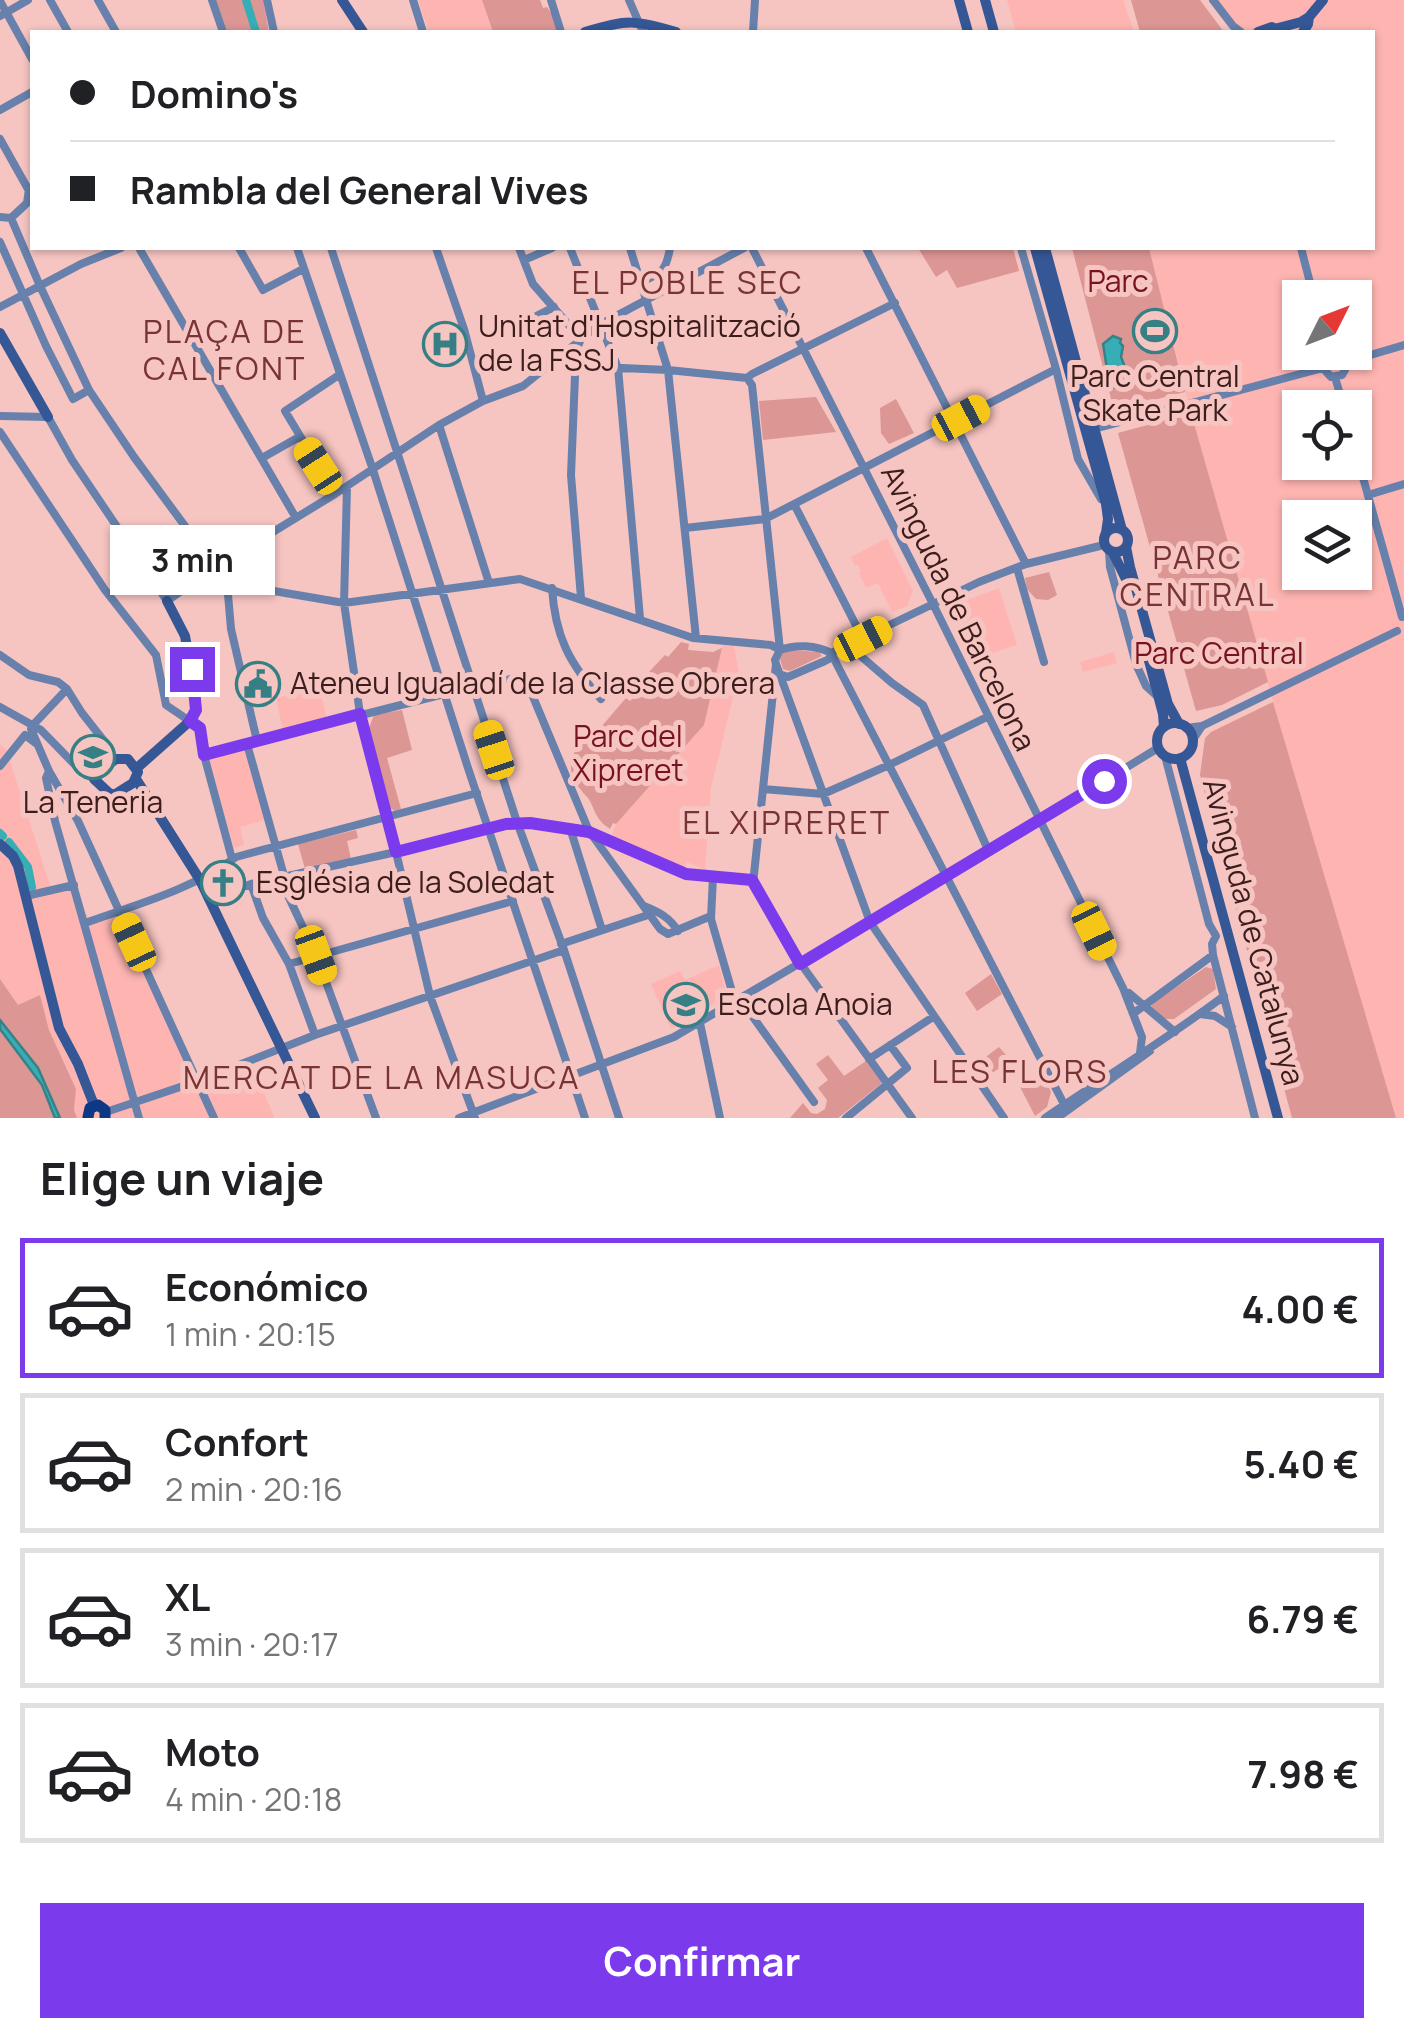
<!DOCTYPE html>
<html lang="es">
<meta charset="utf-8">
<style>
body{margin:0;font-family:Manrope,sans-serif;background:#f6f6f6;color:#202124;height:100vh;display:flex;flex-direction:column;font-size:38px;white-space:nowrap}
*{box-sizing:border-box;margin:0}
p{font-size:32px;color:#757577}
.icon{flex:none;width:55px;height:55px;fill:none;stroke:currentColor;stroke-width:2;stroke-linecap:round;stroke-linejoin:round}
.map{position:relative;height:1118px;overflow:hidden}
.sheet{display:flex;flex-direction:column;background:#fff;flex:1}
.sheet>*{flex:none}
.top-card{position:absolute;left:30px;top:30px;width:1345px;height:220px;border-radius:0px;box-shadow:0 2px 8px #0004;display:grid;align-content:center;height:220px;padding:0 40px;background:#fff}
.needle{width:65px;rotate:48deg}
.tools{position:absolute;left:1282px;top:280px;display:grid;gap:20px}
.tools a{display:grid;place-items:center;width:90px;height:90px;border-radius:0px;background:#fff;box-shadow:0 2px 8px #0004;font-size:50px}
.end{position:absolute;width:45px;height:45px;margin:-22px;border:12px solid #7c3aed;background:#fff;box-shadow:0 0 0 5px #fff}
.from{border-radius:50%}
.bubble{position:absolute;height:70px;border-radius:0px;background:#fff;box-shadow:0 2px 8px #0004;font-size:32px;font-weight:700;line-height:70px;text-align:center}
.car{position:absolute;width:30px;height:60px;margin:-30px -15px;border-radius:12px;box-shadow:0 0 8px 2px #0007;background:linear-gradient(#f5c518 24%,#345 0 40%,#f5c518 0 76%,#345 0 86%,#f5c518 0)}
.top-card b{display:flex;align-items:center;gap:35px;height:95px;font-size:38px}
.top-card b+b{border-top:2px solid #e0e0e0}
.top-card i{width:25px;height:25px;background:#202124}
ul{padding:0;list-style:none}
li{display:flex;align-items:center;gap:30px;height:140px;margin:0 20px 15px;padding:0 20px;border:5px solid #e0e0e0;border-radius:0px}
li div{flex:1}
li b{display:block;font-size:38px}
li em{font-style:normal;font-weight:700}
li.active{border-color:#7c3aed}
li>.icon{width:90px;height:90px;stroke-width:1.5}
h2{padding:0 40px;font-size:45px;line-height:120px}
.action{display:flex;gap:20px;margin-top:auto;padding:20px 40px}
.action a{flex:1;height:115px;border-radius:0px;background:#7c3aed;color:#fff;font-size:40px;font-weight:700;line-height:115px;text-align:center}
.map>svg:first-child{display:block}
.built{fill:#feb5b2;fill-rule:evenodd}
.green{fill:#dc9694}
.water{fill:#37adb5;stroke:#388287;stroke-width:2.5}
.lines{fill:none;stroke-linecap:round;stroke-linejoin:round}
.canal{stroke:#37adb5;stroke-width:8}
.street{stroke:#6781ac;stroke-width:8}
.secondary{stroke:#355796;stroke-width:10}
.primary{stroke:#0d3885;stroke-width:11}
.route{stroke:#7c3aed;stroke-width:12}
.labels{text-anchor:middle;stroke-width:10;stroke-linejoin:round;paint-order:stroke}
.park-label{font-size:30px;fill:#76131e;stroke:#f6c4c1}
.poi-label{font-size:30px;fill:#3b1d1c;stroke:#f6c4c1;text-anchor:start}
.street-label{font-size:30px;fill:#3b1d1c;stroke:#f6c4c1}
.neighbourhood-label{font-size:32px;letter-spacing:2.5px;fill:#783334;stroke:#f6c4c1}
</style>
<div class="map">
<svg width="1404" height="1118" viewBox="0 0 1404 1118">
<rect width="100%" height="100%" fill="#f6c4c1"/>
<path class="built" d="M 418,0 L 482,0 L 493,32 L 429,32 Z
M 1007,0 L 1123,0 L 1134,32 L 1016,32 Z
M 1217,0 L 1404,0 L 1404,1118 L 1396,1118 L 1316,852 L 1191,413 L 1149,248 L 1372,248 L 1372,32 L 1240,32 ZM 1300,298 L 1355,298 L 1355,352 L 1300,352 ZM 1300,408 L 1355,408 L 1355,462 L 1300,462 ZM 1300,518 L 1355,518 L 1355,572 L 1300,572 Z
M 887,538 L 913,591 L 907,606 L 892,612 L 878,583 L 866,588 L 859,573 L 861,571 L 858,565 L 855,566 L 851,557 Z
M 999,588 L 1017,645 L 974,659 L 953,613 L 956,604 Z
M 723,644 L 734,646 L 739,673 L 711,788 L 705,870 L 687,862 L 684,868 L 612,835 L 616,824 L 704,725 Z
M 1114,652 L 1117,663 L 1083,672 L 1080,662 Z
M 320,688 L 327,720 L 283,731 L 276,698 Z
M 0,744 L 6,749 L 53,894 L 74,888 L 91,923 L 118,913 L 195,1080 L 249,1059 L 275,1118 L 77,1118 L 74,1110 L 76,1089 L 49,1030 L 40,995 L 18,1005 L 0,979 Z
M 245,748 L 265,820 L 240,827 L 244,845 L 233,848 L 209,757 Z
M 719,965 L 727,996 L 671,1029 L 651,984 L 680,971 L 685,980 Z"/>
<path class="green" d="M 216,0 L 263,0 L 269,32 L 227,32 Z
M 482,0 L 540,0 L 543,8 L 547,7 L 555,19 L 558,32 L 493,32 Z
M 1131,0 L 1200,0 L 1224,32 L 1140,32 Z
M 918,248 L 1013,248 L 1019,271 L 957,288 L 947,270 L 936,277 Z
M 1072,248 L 1149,248 L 1185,392 L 1114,410 Z
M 816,397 L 836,432 L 763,440 L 759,401 Z
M 896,399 L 914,433 L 889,444 L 881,433 L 880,408 Z
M 1191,413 L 1268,682 L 1222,705 L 1196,711 L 1118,433 Z
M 1049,572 L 1057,595 L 1048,600 L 1036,599 L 1027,589 L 1025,578 Z
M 681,642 L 689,644 L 688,650 L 713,652 L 722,648 L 704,725 L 616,824 L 613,823 L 610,829 C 599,822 596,815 591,803 C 587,795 587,798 581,790 C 565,769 569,756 585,738 L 589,741 L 626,698 L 630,701 L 636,695 L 632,691 L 643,679 L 647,681 L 652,675 L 649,672 L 665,655 L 668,657 Z
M 790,650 L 819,652 L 822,656 L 790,671 L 783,669 L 780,659 L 783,653 Z
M 1273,702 L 1396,1118 L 1292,1118 L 1200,775 L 1205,738 L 1211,732 Z
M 402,710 L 412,750 L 387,758 L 401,809 L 395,811 L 390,808 L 369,728 L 374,715 Z
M 356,830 L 358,838 L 347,841 L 351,859 L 305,869 L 298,844 Z
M 1206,967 L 1213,969 L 1216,989 L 1174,1019 L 1164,1019 L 1151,1007 L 1153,1003 Z
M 991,974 L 1002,994 L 977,1011 L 965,993 Z
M 0,979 L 18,1005 L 40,995 L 49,1030 L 76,1089 L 74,1110 L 77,1118 L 60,1118 L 38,1068 L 0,1020 Z
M 0,1029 L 42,1085 L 55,1118 L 0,1118 Z
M 999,1047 L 1006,1055 L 1003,1057 L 1007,1063 L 989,1075 L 979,1062 Z
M 828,1055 L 844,1076 L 866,1061 L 882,1083 L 838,1118 L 790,1118 L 803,1103 L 811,1113 L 817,1114 L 825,1109 L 827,1100 L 818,1088 L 828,1080 L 816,1064 Z
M 1043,1076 L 1051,1092 L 1047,1107 L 1035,1116 L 1020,1087 Z"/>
<path class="water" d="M 1113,336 L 1121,339 L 1120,343 L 1123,346 L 1121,357 L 1125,367 L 1120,387 L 1110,388 L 1103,344 Z
M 0,1020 L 38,1068 L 60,1118 L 55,1118 L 42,1085 L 0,1029 Z"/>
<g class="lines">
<path class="canal" d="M 246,0 L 256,32
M 0,833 L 3,836
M 9,842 L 28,867 L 32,887"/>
<path class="street" d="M 50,0 L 68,32
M 98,0 L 116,32
M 212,0 L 223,32
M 267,0 L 274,32
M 413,0 L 423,32
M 551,0 L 561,32
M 629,0 L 643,32
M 1213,0 L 1233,26 L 1241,32
M 0,1 L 32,59
M 0,16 L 28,0
M 753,32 L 755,0
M 0,110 L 32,92
M 0,139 L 28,189
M 0,217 L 11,218 L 27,203 L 29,189
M 11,218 L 40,286 L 89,390 L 134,457 L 227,583
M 0,242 L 46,346 L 73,399 L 89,390
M 139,248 L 296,518
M 239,248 L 263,290 L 303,269
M 297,248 L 373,470 L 468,768 L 585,1118
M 331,248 L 517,822 L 564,950 L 619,1118
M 436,248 L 464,329 L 483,401
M 519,248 L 533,284 L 581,339 L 576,351 L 571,475 L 581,598
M 570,248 L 618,368 L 640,618
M 630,248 L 668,370 L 696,638
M 752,248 L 933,604 L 1123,988 L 1142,1037 L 1140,1053
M 866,248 L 1026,564
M 1021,248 L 1056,369 L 1078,459 L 1101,499
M 1301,248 L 1314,298
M 524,260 L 552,248
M 641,282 C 662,273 666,271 670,248
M 0,307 L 81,264 L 121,248
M 499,335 L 554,307
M 1328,352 L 1323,368 L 1331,377 L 1342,375 L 1350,361
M 1336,352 L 1350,361
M 1350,361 L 1404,345
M 576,366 L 668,370 L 747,378 L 752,374 L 895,303
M 1335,377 L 1344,408
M 747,378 L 752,385 L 780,650 L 775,660 L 776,664 L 870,922 L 1004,1118
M 0,416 L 48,417 L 72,460 L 167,601 L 214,568 L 335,494 L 439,425 L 483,401 L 523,386 L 599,325 L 744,248
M 439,425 L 489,583
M 1094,429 L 1323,368
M 0,432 L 105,590 L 156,655 L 166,705 L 200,728 L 204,755 L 232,859
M 1355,449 L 1402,617
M 262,458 L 299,437
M 347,487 L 344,603 L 360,714 L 396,852 L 430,996 L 475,1118
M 335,494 L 285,411 L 339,375
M 1368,495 L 1404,484
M 794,504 L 863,639
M 685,528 L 765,519 L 1056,369
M 1109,551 L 1110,567 L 1136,664 L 1146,686 L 1157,696
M 1017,568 L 1044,662
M 227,583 L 344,603 L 520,579 L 693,638 L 771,645 L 780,650
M 227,583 L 231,629 L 257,741
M 552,588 C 555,636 569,663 601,699
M 849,646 L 892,683 L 923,705 L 989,852
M 780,650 C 796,644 816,645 831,653
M 831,653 L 1067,1110
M 0,655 L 29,675 L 58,682 L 67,689
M 776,664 L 753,884 L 801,964 L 912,1118
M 782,675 L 788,677 L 825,661 L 829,659 L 831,653 L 979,582 L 1026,564 L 1104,545
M 474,688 L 518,677 L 526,680 L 589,831 L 660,929 L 668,934 L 711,916
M 67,689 L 32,726 L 31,729 L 49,771 L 78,821 L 214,1118
M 67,689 L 82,713 L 108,746
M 0,707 L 41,730 L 78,768 L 94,779
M 1186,728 L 1202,726 L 1397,631
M 1192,741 L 1202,726
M 247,744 L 283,872 L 283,885 L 316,955 L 376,1118
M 204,755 L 444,694
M 1165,756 L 1209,924 L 1216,936 L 1212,944 L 1213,955 L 1255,1118
M 0,766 L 25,735 L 37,744
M 49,771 L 46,778 L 55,821 L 139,1118
M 763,789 L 823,794 L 889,765 L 987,717
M 570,828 L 602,930
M 713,876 L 711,919 L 735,1002
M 251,884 L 263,918 L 289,964 L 315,1035
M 26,896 L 74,885
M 208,899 L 251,884 L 396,852 L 517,822 L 589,831 L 686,874 L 752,880
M 644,906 C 659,912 669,917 678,931
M 85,923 C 138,904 191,890 236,857 L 477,793
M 561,944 L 648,915
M 289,964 L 513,901
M 1129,993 L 1175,1032
M 740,999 L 814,1102
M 1134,1013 L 1213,955
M 1200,1014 L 1215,1016 L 1232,1027
M 700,1023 L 720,1118
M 869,1059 L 933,1017
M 106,1112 L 198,1081 L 315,1035 L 564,950
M 459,1118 L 674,1037 L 989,852 L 1158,748
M 846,1118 L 907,1068 L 890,1045
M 1045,1118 C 1105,1077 1167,1039 1224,996
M 1057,1118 L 1150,1051"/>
<path class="secondary" d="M 342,0 L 363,32
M 959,0 L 968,32
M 985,0 L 994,32
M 1278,28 L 1301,22 L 1309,17
M 585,32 C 629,19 633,20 676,32
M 1258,32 L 1272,27 L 1284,32
M 1303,32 L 1308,24 L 1309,17 L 1323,0
M 1035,248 L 1106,504 L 1108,519 L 1106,533
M 1045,248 L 1122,530
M 0,333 L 48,417
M1104 540a12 12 0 1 1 24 0a12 12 0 1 1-24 0Z
M 1126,547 L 1130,567 L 1168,704 L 1179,724
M 1113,553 L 1128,583
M 1148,657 L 1163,714 L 1164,727
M1157 741a18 18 0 1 1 36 0a18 18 0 1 1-36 0Z
M 1180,758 L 1278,1118
M 116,759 L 128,759 L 138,772 L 133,783 L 114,795 L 109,793 L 94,779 L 94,774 Z
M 137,768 L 190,721 L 196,710 L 195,691 L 185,636 L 167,601
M 136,779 L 200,880 L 315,1118
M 0,844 L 13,856 L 18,866 L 59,1028 L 78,1064 L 94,1105"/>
<path class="primary" d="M 88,1117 L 90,1108 L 98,1105 L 105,1110 L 105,1118"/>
</g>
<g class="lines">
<path class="route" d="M 192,669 L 196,710 L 190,721 L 200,728 L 204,755 L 360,714 L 396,852 L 506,824 L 530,823 L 589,832 L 686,874 L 752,880 L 800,964 L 1104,781"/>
</g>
<defs>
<symbol id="stadium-ring" viewBox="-11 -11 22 22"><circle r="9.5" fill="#f6c4c1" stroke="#367f84" stroke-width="1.5"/><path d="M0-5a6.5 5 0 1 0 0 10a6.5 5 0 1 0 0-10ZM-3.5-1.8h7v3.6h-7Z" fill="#367f84"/></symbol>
<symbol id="hospital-ring" viewBox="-11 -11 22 22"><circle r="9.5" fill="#f6c4c1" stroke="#367f84" stroke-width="1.5"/><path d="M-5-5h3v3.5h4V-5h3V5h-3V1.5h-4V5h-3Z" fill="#367f84"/></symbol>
<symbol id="civic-ring" viewBox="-11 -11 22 22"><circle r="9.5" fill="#f6c4c1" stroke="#367f84" stroke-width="1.5"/><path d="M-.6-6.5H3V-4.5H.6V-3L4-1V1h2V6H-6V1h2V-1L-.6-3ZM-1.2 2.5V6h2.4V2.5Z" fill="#367f84"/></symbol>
<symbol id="university-ring" viewBox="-11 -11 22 22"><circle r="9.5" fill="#f6c4c1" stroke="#367f84" stroke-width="1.5"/><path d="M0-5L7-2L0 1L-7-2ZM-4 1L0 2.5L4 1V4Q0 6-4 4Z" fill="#367f84"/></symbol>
<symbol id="church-ring" viewBox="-11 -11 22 22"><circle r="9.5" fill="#f6c4c1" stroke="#367f84" stroke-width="1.5"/><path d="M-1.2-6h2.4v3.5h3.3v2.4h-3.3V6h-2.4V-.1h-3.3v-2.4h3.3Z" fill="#367f84"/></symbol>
<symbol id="school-ring" viewBox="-11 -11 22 22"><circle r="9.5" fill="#f6c4c1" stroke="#367f84" stroke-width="1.5"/><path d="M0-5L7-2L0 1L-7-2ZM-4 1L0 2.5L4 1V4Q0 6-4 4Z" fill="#367f84"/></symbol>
</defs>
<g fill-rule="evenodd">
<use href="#stadium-ring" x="1130" y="306" width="50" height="50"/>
<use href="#hospital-ring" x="420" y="319" width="50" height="50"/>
<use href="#civic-ring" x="233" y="659" width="50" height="50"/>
<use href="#university-ring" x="68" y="732" width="50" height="50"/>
<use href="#church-ring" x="198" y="858" width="50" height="50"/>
<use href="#school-ring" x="661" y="980" width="50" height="50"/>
</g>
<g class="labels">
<g class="park-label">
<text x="1118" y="292">Parc</text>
<text x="1219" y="664">Parc Central</text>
<text x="628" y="747">Parc del<tspan x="628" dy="34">Xipreret</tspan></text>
</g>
<g class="poi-label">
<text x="478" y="337">Unitat d'Hospitalització<tspan x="478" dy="34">de la FSSJ</tspan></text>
<text x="1155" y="387" text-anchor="middle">Parc Central<tspan x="1155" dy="34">Skate Park</tspan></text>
<text x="290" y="694">Ateneu Igualadí de la Classe Obrera</text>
<text x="93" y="813" text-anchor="middle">La Teneria</text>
<text x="256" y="893">Església de la Soledat</text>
<text x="718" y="1015">Escola Anoia</text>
</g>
<g class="street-label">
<text transform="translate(958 608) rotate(64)" y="10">Avinguda de Barcelona</text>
<text transform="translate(1253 932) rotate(75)" y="10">Avinguda de Catalunya</text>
</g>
<g class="neighbourhood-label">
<text x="688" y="294">EL POBLE SEC</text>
<text x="225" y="343">PLAÇA DE<tspan x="225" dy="37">CAL FONT</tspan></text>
<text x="1198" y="569">PARC<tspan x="1198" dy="37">CENTRAL</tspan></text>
<text x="787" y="834">EL XIPRERET</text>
<text x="1020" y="1083">LES FLORS</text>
<text x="382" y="1089">MERCAT DE LA MASUCA</text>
</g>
</g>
</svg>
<div class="tools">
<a><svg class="needle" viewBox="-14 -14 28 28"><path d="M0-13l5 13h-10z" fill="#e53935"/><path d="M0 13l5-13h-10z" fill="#757577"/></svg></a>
<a><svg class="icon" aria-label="locate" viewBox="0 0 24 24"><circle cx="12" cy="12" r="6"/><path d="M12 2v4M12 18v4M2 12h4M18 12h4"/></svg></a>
<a><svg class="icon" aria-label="layers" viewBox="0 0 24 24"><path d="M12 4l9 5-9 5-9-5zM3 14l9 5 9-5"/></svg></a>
</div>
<i class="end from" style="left:1104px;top:781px"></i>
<i class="end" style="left:192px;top:669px"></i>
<div class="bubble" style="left:110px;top:525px;width:165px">3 min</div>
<i class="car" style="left:961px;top:418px;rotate:62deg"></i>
<i class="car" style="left:318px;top:466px;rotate:327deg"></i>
<i class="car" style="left:863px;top:639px;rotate:63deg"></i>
<i class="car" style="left:494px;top:750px;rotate:342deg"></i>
<i class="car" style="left:1094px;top:931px;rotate:154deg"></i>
<i class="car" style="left:134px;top:942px;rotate:335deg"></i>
<i class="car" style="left:316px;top:955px;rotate:160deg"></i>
<div class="top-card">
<b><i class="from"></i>Domino's</b>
<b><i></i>Rambla del General Vives</b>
</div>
</div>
<section class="sheet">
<h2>Elige un viaje</h2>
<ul>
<li class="active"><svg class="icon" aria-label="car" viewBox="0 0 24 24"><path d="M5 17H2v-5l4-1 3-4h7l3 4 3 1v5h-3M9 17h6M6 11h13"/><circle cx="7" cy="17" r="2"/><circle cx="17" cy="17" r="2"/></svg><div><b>Económico</b><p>1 min · 20:15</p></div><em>4.00 €</em></li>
<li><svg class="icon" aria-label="car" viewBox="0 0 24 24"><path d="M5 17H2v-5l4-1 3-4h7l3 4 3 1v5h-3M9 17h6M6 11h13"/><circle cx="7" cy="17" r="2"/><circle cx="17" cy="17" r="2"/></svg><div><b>Confort</b><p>2 min · 20:16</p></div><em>5.40 €</em></li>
<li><svg class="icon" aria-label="car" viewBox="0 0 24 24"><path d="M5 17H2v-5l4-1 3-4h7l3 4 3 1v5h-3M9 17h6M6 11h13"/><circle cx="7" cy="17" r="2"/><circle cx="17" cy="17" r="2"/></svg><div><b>XL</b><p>3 min · 20:17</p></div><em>6.79 €</em></li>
<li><svg class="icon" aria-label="car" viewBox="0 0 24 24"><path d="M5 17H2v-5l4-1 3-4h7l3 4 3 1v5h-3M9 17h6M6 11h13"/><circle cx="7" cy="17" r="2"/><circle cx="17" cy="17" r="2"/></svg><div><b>Moto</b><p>4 min · 20:18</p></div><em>7.98 €</em></li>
</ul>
<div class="action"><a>Confirmar</a></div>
</section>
